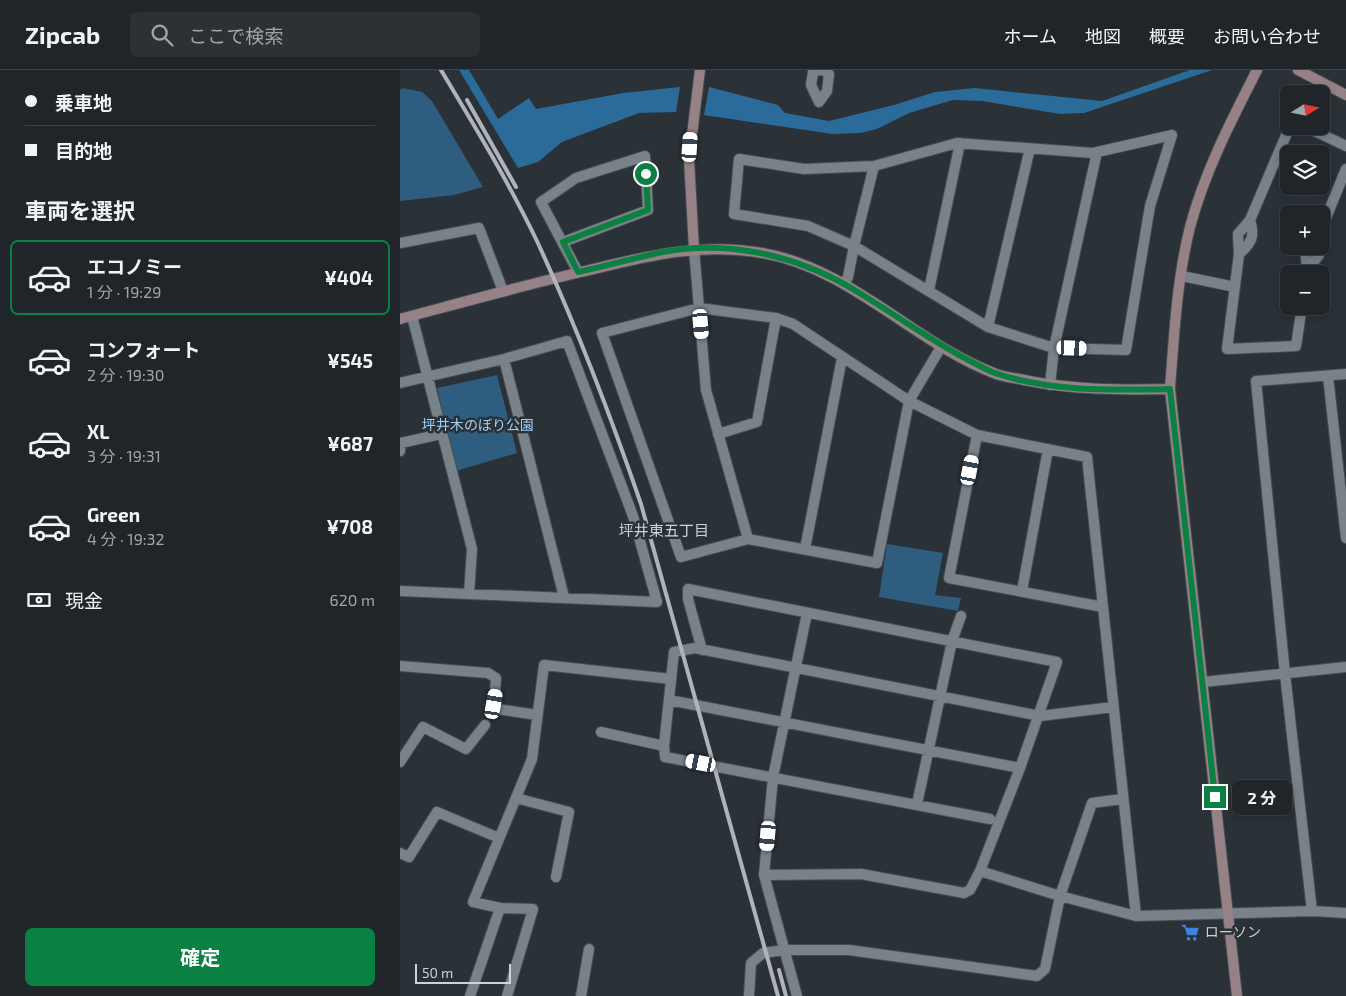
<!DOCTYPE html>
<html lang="ja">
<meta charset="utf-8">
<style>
body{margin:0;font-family:"Exo 2","Noto Sans JP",sans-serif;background:#2d3135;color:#f1f3f6;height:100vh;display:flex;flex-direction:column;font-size:19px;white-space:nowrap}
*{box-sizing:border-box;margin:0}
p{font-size:16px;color:#a2a5a8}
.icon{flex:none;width:28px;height:28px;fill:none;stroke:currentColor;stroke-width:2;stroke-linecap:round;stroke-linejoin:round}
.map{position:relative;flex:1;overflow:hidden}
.panel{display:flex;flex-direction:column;background:#202529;width:400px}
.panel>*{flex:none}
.banner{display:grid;align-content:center;height:110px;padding:0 25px;background:#202529}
.needle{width:32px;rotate:80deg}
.tools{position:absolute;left:880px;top:15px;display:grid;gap:10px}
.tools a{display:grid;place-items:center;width:50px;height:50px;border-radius:8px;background:#202529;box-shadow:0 2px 8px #0003,0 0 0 1px #3d4246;font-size:25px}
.scale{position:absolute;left:15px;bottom:12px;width:96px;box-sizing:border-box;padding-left:5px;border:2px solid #ced2d7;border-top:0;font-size:14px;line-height:18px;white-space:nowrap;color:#ced2d7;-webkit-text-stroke:4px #2a3137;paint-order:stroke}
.end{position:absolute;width:22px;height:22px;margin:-11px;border:6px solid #0b8043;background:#fff;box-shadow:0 0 0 2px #fff}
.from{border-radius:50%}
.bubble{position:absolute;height:35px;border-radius:8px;background:#202529;box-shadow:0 2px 8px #0003,0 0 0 1px #3d4246;font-size:16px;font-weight:700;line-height:35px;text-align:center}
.car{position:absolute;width:15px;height:30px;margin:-15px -8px;border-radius:6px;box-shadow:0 0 4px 1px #0007;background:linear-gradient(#fff 24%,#345 0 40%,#fff 0 76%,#345 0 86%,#fff 0)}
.banner b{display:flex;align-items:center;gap:18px;height:48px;font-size:19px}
.banner b+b{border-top:1px solid #3d4246}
.banner i{width:12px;height:12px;background:#f1f3f6}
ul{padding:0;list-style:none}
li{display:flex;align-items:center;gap:15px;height:75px;margin:0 10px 8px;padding:0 15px;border:2px solid transparent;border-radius:8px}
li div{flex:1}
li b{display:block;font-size:19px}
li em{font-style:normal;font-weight:700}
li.current{border-color:#0b8043}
li>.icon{width:45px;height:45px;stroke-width:1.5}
h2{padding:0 25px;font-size:22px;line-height:60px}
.pay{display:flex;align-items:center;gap:12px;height:55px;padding:0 25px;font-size:19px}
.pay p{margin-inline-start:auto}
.primary-button{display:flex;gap:10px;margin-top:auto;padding:10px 25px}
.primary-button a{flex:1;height:58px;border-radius:8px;background:#0b8043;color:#fff;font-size:20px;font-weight:700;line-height:58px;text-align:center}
header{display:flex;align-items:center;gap:30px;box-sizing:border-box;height:70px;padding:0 25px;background:#202529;border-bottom:1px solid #3d4246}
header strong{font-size:24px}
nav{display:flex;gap:28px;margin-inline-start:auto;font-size:18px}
.search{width:350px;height:45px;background:#2d3135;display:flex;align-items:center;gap:12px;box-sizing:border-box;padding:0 18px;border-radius:8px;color:#a2a5a8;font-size:19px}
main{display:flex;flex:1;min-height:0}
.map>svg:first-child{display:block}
.green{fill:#2e5d80}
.forest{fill:#2a6b9a}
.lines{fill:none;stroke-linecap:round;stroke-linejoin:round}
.street-casing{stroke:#474d53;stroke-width:12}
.secondary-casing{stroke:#474d53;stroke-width:12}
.street{stroke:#798289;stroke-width:10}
.secondary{stroke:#968186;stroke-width:10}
.rail{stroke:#b0b4b9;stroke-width:4}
.route{stroke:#0b8043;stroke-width:6}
.labels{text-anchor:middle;stroke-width:5;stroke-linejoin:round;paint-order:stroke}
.park-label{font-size:14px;fill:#9ed0f9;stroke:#2a3137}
.poi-label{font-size:14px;fill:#ced2d7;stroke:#2a3137;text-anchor:start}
.neighbourhood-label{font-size:15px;fill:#cad4dc;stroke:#2a3137}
</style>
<header>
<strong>Zipcab</strong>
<div class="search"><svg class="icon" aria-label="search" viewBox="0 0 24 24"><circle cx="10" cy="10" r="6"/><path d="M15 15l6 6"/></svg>ここで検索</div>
<nav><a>ホーム</a><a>地図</a><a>概要</a><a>お問い合わせ</a></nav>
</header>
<main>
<section class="panel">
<div class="banner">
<b><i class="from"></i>乗車地</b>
<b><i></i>目的地</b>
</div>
<h2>車両を選択</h2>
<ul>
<li class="current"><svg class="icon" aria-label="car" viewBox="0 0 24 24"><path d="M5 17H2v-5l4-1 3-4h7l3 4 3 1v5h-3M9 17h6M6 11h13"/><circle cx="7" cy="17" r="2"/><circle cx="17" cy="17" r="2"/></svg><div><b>エコノミー</b><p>1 分 · 19:29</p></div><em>¥404</em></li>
<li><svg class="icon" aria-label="car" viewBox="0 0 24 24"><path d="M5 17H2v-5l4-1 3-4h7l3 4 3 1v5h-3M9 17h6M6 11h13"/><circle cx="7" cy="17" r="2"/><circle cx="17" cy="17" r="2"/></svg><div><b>コンフォート</b><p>2 分 · 19:30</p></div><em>¥545</em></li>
<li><svg class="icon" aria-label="car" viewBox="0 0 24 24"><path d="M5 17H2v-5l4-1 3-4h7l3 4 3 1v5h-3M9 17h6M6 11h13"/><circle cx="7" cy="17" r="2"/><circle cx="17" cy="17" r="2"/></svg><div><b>XL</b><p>3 分 · 19:31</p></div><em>¥687</em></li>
<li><svg class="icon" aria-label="car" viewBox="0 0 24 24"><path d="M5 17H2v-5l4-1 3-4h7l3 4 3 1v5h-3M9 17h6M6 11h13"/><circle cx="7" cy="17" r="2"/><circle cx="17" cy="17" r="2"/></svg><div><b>Green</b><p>4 分 · 19:32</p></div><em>¥708</em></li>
</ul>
<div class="pay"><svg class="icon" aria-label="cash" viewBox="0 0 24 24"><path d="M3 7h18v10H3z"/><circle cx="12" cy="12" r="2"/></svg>現金<p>620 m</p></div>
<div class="primary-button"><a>確定</a></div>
</section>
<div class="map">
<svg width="946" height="926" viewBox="0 0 946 926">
<rect width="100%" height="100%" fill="#2a3137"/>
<path class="green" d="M 3,18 L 22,22 L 32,31 L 83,117 L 54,125 L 0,131 L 0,20 Z
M 97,305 L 117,383 L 56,401 L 37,318 Z
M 487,474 L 543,483 L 535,525 L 561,528 L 558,541 L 479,527 Z"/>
<path class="forest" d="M 59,0 L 69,0 L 98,49 L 129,28 L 136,39 L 223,23 L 280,17 L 276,42 L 239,43 L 162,72 L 138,92 L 118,98 Z
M 790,0 L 812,0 L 684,43 L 660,44 L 582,31 L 553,30 L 509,43 L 477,59 L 460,63 L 432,64 L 304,45 L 309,17 L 378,35 L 385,43 L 429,51 L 494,35 L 535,22 L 575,18 L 702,31 Z"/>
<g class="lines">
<defs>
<path id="street" d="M 420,0 L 413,2 L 411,15 L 419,32 L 427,21 L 429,4 L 423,0
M 890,56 L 850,150 L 838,164 L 839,184 L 827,279 L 896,276 L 902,236
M 904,56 L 946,76
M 921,160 L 946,99
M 163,172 L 248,140 L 245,86 L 176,108 L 141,132 L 178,202
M 0,173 L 79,158 L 103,221
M 294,179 L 306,320 L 348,469
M 839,184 C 852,173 855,166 850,150
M 908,199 L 919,185 L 918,176
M 908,204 L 905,181 L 908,176
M 782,206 L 835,217
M 444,214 L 448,207 L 454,176 L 408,156 L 334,144 L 339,89 L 404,99 L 474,96 L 557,73 L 693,83 L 772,65 L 750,136 L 726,280 L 654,278 L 588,257 L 454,176 L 474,96
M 529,220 L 560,73
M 12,246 L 72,479 L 69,524
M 588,257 L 630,78
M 541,277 L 509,331 L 477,493 L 348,469 L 281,487 L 202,263 L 299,238 L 376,248 L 393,254 L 509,331 L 577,365 L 687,387 L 736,846
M 104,289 L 164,527
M 928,306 L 946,468
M 0,313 L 104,289 L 167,271 L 233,446 L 257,532 L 0,521
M 650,315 L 654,278 L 697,82
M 318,364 L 357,352 L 376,248
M 577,365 L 549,508 L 703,537
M 0,381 L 1,373 L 41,364
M 405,479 L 442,288
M 622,521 L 648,379
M 302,580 L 288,529 L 288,519 L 657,592 L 620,698 L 580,801 L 660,826 L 692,733 L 722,729
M 0,596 L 88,603 L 96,608 L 94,634 L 97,639 L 137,645
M 803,612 L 946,597
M 269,630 L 620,698
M 201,662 L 264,676
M 0,692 L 23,657 L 66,679 L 85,655
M 116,728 L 169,742 L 156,807
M 517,734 L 552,571 L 561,546
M 590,749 L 265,687 L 264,676 L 274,582 L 295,578 L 640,646 L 713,637
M 0,783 L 9,787 L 37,742 L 99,768
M 364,805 L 461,804 L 564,823 L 570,820 L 580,801
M 100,838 L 133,839 L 107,926
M 912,841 L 885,604 L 856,311 L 946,304
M 70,926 L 100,838 L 73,832 L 132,689 L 144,595 L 271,609
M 181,926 L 189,879
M 349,926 L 351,893 L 363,883 L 384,880 L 449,880 L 637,906 L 645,899 L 660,826 L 736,846 L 912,841 L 946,843
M 397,926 L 364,805 L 373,707 L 407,543"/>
<path id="secondary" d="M 898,0 L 946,25
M 294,179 L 289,89 L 300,0
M 0,249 C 60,233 121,216 181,202 C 244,187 297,172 362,183 C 451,198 514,273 596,304 C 605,307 615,308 624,310 C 673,320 720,320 770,319
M 837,926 L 770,319 C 774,265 777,209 790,157 C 805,101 831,51 857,0"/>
</defs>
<use href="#street" class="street-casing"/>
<use href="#secondary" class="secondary-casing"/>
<use href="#street" class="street"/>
<use href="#secondary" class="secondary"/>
<path class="rail" d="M 41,0 C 74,55 108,111 136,169 C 176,255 210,344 241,434 L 378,926
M 67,30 L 116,117
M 379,900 L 386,926"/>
</g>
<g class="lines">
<path class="route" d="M 246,104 L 248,140 L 163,172 L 178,202 C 206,196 234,188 263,182 C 331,169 403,187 461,224 C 499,247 534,273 574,293 C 581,296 589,302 598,304 C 653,322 713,320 770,319 L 815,727"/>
</g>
<defs>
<symbol id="supermarket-bare" viewBox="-9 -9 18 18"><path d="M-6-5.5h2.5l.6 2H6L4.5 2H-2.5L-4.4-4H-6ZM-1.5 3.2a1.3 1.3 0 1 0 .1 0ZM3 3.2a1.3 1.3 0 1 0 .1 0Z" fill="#3f7fe0" stroke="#2a3137" stroke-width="2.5" paint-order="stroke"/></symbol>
</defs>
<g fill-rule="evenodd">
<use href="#supermarket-bare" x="778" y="850" width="25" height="25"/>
</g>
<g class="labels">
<g class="park-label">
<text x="78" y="360">坪井木のぼり公園</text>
</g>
<g class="poi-label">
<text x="805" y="867">ローソン</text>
</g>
<g class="neighbourhood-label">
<text x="264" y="466">坪井東五丁目</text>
</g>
</g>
</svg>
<div class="tools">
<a><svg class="needle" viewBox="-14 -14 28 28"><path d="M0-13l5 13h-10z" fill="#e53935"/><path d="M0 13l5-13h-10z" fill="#a2a5a8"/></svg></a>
<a><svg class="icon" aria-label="layers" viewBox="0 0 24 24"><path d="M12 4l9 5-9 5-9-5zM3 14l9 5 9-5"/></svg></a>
<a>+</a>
<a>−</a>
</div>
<div class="scale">50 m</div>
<i class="end from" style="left:246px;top:104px"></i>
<i class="end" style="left:815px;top:727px"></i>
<div class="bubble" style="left:832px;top:710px;width:60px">2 分</div>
<i class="car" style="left:290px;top:77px;rotate:4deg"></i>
<i class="car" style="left:301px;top:254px;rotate:175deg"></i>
<i class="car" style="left:672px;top:278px;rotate:92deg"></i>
<i class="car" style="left:570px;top:400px;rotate:11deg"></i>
<i class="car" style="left:94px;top:634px;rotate:10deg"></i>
<i class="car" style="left:301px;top:693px;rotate:281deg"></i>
<i class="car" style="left:368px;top:766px;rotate:185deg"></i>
</div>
</main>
